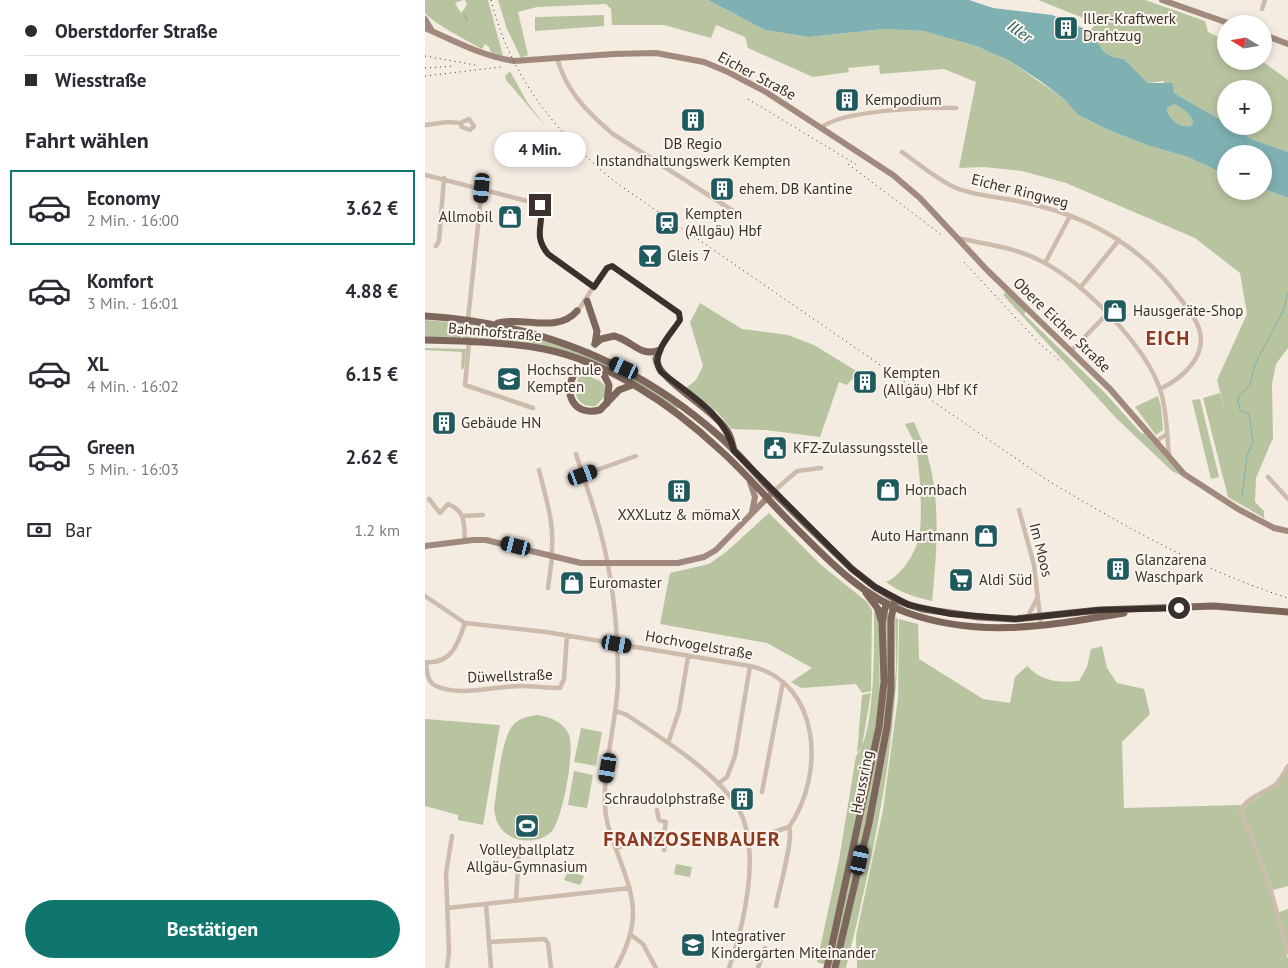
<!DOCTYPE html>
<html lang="de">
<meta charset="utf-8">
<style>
body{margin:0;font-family:"PT Sans",sans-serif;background:#f2f2f3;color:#2b2b33;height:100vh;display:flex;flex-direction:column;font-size:19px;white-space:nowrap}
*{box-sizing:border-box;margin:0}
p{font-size:16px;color:#7c7c81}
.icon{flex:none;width:28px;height:28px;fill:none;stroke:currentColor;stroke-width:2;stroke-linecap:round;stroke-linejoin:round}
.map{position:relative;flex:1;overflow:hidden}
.side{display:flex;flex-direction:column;background:#fff;width:425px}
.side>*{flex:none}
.top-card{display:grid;align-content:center;height:110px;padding:0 25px;background:#fff}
.needle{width:32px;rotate:281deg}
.fabs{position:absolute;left:792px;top:15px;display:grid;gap:10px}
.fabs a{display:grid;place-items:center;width:55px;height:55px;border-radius:50%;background:#fff;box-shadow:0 2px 8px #0003;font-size:25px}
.end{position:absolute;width:22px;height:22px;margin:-11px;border:6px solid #3b302b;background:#fff;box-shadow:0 0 0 2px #fff}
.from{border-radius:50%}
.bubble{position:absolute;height:35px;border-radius:18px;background:#fff;box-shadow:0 2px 8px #0003;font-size:16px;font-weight:600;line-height:35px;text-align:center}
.car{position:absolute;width:15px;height:30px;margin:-15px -8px;border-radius:6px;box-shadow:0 0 4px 1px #0007;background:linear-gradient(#222 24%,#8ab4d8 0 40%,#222 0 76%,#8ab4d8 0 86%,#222 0)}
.top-card b{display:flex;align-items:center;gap:18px;height:48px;font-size:19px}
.top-card b+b{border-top:1px solid #e1e1e2}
.top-card i{width:12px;height:12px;background:#2b2b33}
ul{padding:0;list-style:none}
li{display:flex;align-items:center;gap:15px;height:75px;margin:0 10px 8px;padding:0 15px;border:2px solid transparent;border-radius:0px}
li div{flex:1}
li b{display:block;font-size:19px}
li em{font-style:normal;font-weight:600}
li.current{border-color:#0f766e}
li>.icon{width:45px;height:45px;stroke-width:1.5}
h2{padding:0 25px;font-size:22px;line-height:60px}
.pay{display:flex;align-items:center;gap:12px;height:55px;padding:0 25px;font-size:19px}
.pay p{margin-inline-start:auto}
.cta{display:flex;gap:10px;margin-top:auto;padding:10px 25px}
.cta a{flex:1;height:58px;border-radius:30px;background:#0f766e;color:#fff;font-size:20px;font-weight:600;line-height:58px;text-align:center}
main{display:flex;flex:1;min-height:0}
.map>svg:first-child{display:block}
.green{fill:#b8c4a0}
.water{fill:#7fb0b2;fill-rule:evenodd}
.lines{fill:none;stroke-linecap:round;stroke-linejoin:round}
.stream{stroke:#7fb0b2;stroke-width:1}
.primary-tunnel{stroke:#cfc6bd;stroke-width:7;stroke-dasharray:7 3.5;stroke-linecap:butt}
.street{stroke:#cdbbac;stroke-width:4.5}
.secondary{stroke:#a18a7d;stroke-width:6}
.primary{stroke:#7d675c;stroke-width:7}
.rail{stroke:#3b302b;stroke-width:1;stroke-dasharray:1 4;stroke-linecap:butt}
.route{stroke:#3b302b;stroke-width:6}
.labels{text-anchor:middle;stroke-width:4;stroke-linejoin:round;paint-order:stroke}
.poi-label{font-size:15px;fill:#3b302b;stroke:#fbf5ee;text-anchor:start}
.street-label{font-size:15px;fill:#3b302b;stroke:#fbf5ee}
.water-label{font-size:16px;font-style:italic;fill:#1f5a5e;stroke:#fbf5ee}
.district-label{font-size:20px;font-weight:bold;letter-spacing:1px;fill:#8c3b22;stroke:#fbf5ee}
</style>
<main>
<section class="side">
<div class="top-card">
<b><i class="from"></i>Oberstdorfer Straße</b>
<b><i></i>Wiesstraße</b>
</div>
<h2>Fahrt wählen</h2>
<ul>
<li class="current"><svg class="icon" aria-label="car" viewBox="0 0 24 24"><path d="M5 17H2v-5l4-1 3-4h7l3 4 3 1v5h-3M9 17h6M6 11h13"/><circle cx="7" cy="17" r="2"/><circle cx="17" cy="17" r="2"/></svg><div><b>Economy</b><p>2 Min. · 16:00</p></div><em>3.62 €</em></li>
<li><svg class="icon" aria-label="car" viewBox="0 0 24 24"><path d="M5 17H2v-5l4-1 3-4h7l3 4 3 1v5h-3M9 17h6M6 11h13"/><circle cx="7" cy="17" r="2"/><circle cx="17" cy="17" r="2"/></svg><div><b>Komfort</b><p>3 Min. · 16:01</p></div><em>4.88 €</em></li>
<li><svg class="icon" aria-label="car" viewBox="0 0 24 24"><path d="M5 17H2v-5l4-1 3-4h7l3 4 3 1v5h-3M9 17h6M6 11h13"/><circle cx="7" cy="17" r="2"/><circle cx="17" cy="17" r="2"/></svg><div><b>XL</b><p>4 Min. · 16:02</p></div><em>6.15 €</em></li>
<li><svg class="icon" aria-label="car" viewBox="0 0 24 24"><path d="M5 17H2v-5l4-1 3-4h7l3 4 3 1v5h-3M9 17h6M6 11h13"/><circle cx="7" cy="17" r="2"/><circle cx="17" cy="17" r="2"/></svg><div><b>Green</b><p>5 Min. · 16:03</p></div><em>2.62 €</em></li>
</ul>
<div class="pay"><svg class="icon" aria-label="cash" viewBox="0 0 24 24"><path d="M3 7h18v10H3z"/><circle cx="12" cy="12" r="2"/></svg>Bar<p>1.2 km</p></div>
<div class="cta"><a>Bestätigen</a></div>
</section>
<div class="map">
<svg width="863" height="968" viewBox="0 0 863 968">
<rect width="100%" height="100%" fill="#f4ebe1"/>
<path class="green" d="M 0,0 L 38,0 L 30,3 L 36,13 L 42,5 L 40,0 L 63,0 L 78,56 L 66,52 L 64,47 L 60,44 L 57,49 C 47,43 3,21 0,12 C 0,9 0,3 0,0 Z
M 73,0 L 283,0 L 340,30 L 384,37 L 459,29 L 498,31 L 551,46 L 585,61 L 639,99 L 652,114 L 679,128 L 722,145 L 763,157 L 801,175 L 801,191 L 839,191 L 839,189 L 863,198 L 863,348 L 851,364 L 847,384 L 848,438 L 831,478 L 830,502 L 839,511 L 839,518 L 803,497 L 778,398 L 795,393 L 801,414 L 792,380 L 822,314 L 815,273 L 770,238 L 641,183 L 597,171 L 558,167 L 534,168 L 551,82 L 519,69 L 455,74 L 454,65 L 423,68 L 424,72 L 388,77 L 323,48 L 320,37 L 291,25 L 286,38 L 239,25 L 187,25 L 186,9 L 181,4 L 112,7 L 93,12 L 103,55 L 96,58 L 82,29 Z
M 613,0 L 720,0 L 780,21 L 783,32 L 801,41 L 801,61 L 837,61 L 863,80 L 863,152 L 826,139 L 806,126 L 839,126 L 839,89 L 801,89 L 801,123 L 749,93 L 738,81 L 723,83 L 699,59 L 688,57 L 679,52 L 665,31 L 671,23 Z
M 179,15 L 179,26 L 110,31 L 110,17 L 113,17 Z
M 85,71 L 102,102 L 121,127 L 81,80 L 80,76 Z
M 749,104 C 758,109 766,113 768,123 L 766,126 C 754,128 743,119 742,108 Z
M 581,292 L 601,311 L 599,314 L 680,393 L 717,434 L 719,433 L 757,476 L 747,471 L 693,420 L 578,295 Z
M 275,303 L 317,329 L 363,335 L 389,345 L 433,372 L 422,385 L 414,382 L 395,437 L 341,430 L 307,429 L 292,412 L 261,388 L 271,380 L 278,366 L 265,322 Z
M 0,320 L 48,324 L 47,327 L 36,334 L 36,339 L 0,337 Z
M 51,324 C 89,333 128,341 165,355 C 196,368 225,388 254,406 L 251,411 L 209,384 L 120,346 L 82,340 L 38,338 L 38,335 L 49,329 Z
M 0,348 L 41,349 L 39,368 L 36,370 L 37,352 L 0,350 Z
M 156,373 L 175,381 L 180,386 L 180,396 L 171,406 C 148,408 147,388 156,373 Z
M 733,396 L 736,407 L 738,430 L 731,435 L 710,407 Z
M 775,399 L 794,477 L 786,479 L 767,400 Z
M 489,422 C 493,432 498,443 502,454 C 516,499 512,554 507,601 C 491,597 475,593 461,582 C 476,576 490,554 494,537 C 498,518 495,468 491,448 C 489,440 483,431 480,424 Z
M 344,513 L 395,564 L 442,602 L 447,610 L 446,691 L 437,693 L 431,684 L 376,688 L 366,682 L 387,668 L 342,643 L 235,624 L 245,573 L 284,564 L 301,552 Z
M 449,610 L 451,610 L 454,623 L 455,708 L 401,965 L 392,962 L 414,860 L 431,756 C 451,734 449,642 449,610 Z
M 460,613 L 463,614 C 463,639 466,665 463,690 C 456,783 429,876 408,967 L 405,966 L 437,823 L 456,727 Z
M 470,617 L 473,619 C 474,737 449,853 421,968 L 413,968 L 452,796 L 467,710 L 471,667 Z
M 474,619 L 493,624 L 494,659 L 558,699 L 585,703 L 590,677 L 602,666 C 618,682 634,683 654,681 L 662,667 L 666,649 L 677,646 L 682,668 L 692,683 L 719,689 L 725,714 L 697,742 L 699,808 L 816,805 L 815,810 L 845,894 L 863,959 L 863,968 L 432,968 L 431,936 L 458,810 L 473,698 Z
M 446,693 L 437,746 L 432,753 L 437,695 Z
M 113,715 C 125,717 139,722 144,735 C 150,750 138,820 126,832 C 113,845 85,843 75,827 C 71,821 70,815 69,808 C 73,787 75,741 88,725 C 94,718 104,716 113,715 Z
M 0,719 L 75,725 L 58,825 L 33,820 L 33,815 L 0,806 Z
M 156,728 L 177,732 L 171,766 L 149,762 Z
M 863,769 L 863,886 L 848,890 L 818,811 L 824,803 L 853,785 Z
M 149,771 L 168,775 L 162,808 L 143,805 Z
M 251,864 L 267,867 L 265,877 L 249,874 Z
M 143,871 L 159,876 L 155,885 L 139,880 Z
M 863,909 L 863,946 L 854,912 Z"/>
<path class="water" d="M 283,0 L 544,0 L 568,8 L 627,15 L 665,31 L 679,52 L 688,57 L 699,59 L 723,83 L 747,83 L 749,93 L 801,123 L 801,126 L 806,126 L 826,139 L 863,152 L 863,198 L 839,189 L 839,154 L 801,154 L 801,175 L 763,157 L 722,145 L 679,128 L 652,114 L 639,99 L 614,80 L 585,61 L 551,46 L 498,31 L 459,29 L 384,37 L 340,30 ZM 749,104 C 758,109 766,113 768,123 L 766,126 C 754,128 743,119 742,108 Z"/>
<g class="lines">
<path class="stream" d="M 39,14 L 42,21
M 817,497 L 822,456 L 828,442 L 824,414 L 815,410 L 813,401 L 815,395 L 825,385 L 830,364 L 858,311 L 863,293"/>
<path class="primary-tunnel" d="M 150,373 L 170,344"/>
<path class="street" d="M 837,9 L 840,0
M 132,58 C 141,91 162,112 188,134 L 313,214
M 0,125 L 23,122 L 35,123 L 44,119 L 49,126 L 45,130 L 37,127 L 35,123
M 396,128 C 415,110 504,107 531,108
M 477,152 C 494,164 511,179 531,188 C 550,196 576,197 597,202 C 657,214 707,240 746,287 C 756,300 771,316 775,332 C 781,358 756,379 735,389
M 0,175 L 114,204 C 122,219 106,232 123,254 L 169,287
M 532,238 C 560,244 588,247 614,260 C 657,281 721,345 736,392 C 742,413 742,435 744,456
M 11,246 L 14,241 L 19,178
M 620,263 L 645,216
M 655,288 L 694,240
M 152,311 C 162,301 175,269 187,266 L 254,313 L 255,320 L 235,350
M 43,319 L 57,188
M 44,342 L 40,385 L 108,408
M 646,351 L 683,313
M 730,442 L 742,434
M 151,454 C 159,479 168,504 175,530 C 188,578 193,631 193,680 C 192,722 178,763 180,805 C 180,821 186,834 191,849 C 209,898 218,919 191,968
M 114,470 C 121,499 131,527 126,557
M 158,475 L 211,456
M 843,477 L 863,499
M 348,492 L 372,471 L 396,468
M 4,499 L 15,513 L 23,504 C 41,511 39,524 40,541
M 594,510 L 609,565 L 616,626
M 38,516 L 58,515
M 123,588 L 127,558
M 0,596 L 40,623 L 121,632 L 325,666 C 397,682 400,776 364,827 L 339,835 L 323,836
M 602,618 L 613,597
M 0,662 C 26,665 33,644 40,623
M 1,663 C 2,671 2,682 11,686 C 34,697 71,686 96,686 C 109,686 122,688 135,688 L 139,679 L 142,635
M 191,711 L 202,715 C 236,738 292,772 313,808 C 337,849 319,925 304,968
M 243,743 L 254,711 L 263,657
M 863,766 C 860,771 856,779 852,783 C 842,793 820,797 816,811 L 846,891 L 863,952
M 293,784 L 302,777 L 310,756 L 325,666
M 337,792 L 358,682
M 232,810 L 234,820 L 241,822 L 238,839 L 241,840 L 239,850
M 191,848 L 222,839 L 238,839
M 91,901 L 94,849 L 136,850
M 61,904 L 66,968
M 351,906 C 354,890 369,838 364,827
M 23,908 L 205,888
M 206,935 L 218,944 L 231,968
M 64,942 L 120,939 L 123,943 L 126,968
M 22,968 L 24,952 L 21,873 L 27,836
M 333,968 L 340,948"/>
<path class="secondary" d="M 737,0 L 806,24
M 0,19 L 7,31
M 0,28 C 29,41 57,56 89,61 L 189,54 L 231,53 L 279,62 L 303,72 L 341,92 L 468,175 L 495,198 L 562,270 L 685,389 L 759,474 L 813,509 L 849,528 L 863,531
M 839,35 L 863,44
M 325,482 L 330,497 L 327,512
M 0,546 L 48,540 L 61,540 L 156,563 L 253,563 L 279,557 L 291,550 L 345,495"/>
<path class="primary" d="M 162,301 L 172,331 L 170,344
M 0,316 C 111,323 209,361 293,435 C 313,452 330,474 348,492 C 374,518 401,544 427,569 L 450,587 L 473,601 L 497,609 L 554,617 L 590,619 L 674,610 L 789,606 L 863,612
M 73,323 C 99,316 132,334 152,311
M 0,340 C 40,341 80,342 119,349 C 184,362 247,405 294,449 C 320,472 342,499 367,524 C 400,557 437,597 483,613 C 557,639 625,625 699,613
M 170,344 L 176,339 L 189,336 C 207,340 215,358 235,350
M 235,350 L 231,359 C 233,380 287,408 301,429 C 306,435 307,443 309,450
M 176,369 L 184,385 L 182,403
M 150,373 C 137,393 149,417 175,410 L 194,390 L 207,385
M 441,593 L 453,609 L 456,620
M 402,968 L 454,727 L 459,682 L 457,623 L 461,604
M 410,968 L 444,823 L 462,727 L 466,689 L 466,619 L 469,604"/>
<path class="rail" d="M 66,0 C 85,76 130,132 190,182 L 622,480 C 699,526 778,571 863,598
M 0,56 L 50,65
M 0,68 L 30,66
M 0,76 L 76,67
M 323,99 L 432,165
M 423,164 L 518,236
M 539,262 L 615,344 L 636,362"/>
</g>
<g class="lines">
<path class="route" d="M 115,205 C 120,225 107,234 123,254 L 169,287 L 182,268 L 187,266 L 254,313 L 255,320 C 246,334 224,355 236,372 C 264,394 300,414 309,451 L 427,569 L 450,587 L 484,605 L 526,614 L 590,619 L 674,610 L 754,608"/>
</g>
<defs>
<symbol id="building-square" viewBox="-11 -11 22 22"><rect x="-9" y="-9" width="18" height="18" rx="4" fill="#1f5a5e" stroke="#fbf5ee"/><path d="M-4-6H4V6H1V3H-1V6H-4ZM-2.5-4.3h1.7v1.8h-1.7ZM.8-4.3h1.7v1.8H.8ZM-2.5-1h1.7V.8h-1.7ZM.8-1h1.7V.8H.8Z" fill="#fff"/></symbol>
<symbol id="shop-square" viewBox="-11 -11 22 22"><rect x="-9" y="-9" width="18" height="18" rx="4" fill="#1f5a5e" stroke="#fbf5ee"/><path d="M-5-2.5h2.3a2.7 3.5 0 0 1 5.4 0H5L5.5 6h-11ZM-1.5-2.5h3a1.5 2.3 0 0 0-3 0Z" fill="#fff"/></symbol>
<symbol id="station-square" viewBox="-11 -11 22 22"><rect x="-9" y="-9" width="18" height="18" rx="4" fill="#1f5a5e" stroke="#fbf5ee"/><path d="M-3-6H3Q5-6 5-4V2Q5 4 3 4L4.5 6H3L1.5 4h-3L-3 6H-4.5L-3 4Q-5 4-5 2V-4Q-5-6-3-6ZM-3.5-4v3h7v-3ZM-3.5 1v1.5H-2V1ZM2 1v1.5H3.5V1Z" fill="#fff"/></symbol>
<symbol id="bar-square" viewBox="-11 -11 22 22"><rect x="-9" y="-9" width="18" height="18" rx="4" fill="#1f5a5e" stroke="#fbf5ee"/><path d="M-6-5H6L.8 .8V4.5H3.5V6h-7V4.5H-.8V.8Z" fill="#fff"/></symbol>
<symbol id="university-square" viewBox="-11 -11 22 22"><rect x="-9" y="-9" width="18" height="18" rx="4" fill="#1f5a5e" stroke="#fbf5ee"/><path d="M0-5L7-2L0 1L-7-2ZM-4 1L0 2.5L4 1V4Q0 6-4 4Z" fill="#fff"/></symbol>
<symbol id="civic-square" viewBox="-11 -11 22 22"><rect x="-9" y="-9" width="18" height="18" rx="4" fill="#1f5a5e" stroke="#fbf5ee"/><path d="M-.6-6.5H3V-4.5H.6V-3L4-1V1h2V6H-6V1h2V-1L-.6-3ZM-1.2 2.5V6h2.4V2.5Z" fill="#fff"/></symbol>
<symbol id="supermarket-square" viewBox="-11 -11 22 22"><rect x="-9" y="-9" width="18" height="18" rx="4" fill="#1f5a5e" stroke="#fbf5ee"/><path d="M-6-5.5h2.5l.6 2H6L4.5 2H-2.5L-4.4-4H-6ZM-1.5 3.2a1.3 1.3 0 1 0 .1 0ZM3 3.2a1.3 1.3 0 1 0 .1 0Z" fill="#fff"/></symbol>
<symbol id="stadium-square" viewBox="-11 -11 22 22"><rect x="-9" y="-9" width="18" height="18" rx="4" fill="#1f5a5e" stroke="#fbf5ee"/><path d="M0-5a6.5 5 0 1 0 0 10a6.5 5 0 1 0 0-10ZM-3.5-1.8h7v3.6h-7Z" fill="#fff"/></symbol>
<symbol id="school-square" viewBox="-11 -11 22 22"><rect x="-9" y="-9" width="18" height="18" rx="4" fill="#1f5a5e" stroke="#fbf5ee"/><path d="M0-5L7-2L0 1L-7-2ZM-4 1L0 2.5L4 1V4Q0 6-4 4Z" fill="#fff"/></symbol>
</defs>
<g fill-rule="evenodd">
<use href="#building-square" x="627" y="14" width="28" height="28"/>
<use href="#building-square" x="408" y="86" width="28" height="28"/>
<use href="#building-square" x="254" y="106" width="28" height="28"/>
<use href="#building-square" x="283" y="175" width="28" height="28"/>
<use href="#shop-square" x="71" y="203" width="28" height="28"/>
<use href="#station-square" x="228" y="209" width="28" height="28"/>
<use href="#bar-square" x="211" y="242" width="28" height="28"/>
<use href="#shop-square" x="676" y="297" width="28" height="28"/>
<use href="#university-square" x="70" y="365" width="28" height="28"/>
<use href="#building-square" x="426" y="368" width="28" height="28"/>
<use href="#building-square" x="5" y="409" width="28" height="28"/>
<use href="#civic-square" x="336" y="434" width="28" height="28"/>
<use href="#shop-square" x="449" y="476" width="28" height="28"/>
<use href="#building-square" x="240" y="477" width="28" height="28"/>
<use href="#shop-square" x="547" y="522" width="28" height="28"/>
<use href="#building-square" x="679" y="555" width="28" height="28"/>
<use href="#supermarket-square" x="522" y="566" width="28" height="28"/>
<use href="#shop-square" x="133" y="569" width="28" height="28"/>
<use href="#building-square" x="303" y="785" width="28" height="28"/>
<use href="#stadium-square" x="88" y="812" width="28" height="28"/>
<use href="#school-square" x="254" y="931" width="28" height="28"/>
</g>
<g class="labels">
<g class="poi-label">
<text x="658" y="24">Iller-Kraftwerk<tspan x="658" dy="17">Drahtzug</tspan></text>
<text x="440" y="105">Kempodium</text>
<text x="268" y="149" text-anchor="middle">DB Regio<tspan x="268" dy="17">Instandhaltungswerk Kempten</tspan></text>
<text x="314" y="194">ehem. DB Kantine</text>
<text x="260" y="219">Kempten<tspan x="260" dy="17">(Allgäu) Hbf</tspan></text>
<text x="68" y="222" text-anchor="end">Allmobil</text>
<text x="242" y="261">Gleis 7</text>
<text x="708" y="316">Hausgeräte-Shop</text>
<text x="102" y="375">Hochschule<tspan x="102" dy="17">Kempten</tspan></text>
<text x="458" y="378">Kempten<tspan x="458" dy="17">(Allgäu) Hbf Kf</tspan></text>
<text x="36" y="428">Gebäude HN</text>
<text x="368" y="453">KFZ-Zulassungsstelle</text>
<text x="480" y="495">Hornbach</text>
<text x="254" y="520" text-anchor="middle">XXXLutz &amp; mömaX</text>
<text x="544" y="541" text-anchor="end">Auto Hartmann</text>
<text x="710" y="565">Glanzarena<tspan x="710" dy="17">Waschpark</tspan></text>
<text x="554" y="585">Aldi Süd</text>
<text x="164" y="588">Euromaster</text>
<text x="300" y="804" text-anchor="end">Schraudolphstraße</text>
<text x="102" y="855" text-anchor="middle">Volleyballplatz<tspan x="102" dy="17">Allgäu-Gymnasium</tspan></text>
<text x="286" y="941">Integrativer<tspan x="286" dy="17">Kindergarten Miteinander</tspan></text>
</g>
<g class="street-label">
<text transform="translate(332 76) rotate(28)" y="5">Eicher Straße</text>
<text transform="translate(595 191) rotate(14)" y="5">Eicher Ringweg</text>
<text transform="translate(637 325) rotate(44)" y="5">Obere Eicher Straße</text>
<text transform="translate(70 332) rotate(5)" y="5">Bahnhofstraße</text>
<text transform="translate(616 550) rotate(76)" y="5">Im Moos</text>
<text transform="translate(274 645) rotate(10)" y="5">Hochvogelstraße</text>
<text transform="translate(85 676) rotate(-2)" y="5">Düwellstraße</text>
<text transform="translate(437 782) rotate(-79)" y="5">Heussring</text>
</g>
<g class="water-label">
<text transform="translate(595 31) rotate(35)" y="6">Iller</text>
</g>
<g class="district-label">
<text x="743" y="345">EICH</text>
<text x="267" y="846">FRANZOSENBAUER</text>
</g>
</g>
</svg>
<div class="fabs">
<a><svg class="needle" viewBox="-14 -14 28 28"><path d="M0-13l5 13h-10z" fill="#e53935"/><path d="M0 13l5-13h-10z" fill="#7c7c81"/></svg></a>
<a>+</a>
<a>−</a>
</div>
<i class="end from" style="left:754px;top:608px"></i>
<i class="end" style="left:115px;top:205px"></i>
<div class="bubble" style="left:69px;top:132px;width:92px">4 Min.</div>
<i class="car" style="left:57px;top:188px;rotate:185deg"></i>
<i class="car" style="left:199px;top:368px;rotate:295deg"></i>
<i class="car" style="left:158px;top:475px;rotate:70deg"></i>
<i class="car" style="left:91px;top:546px;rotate:284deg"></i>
<i class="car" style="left:192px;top:644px;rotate:100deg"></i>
<i class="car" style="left:183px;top:768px;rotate:190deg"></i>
<i class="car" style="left:435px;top:860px;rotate:12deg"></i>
</div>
</main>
